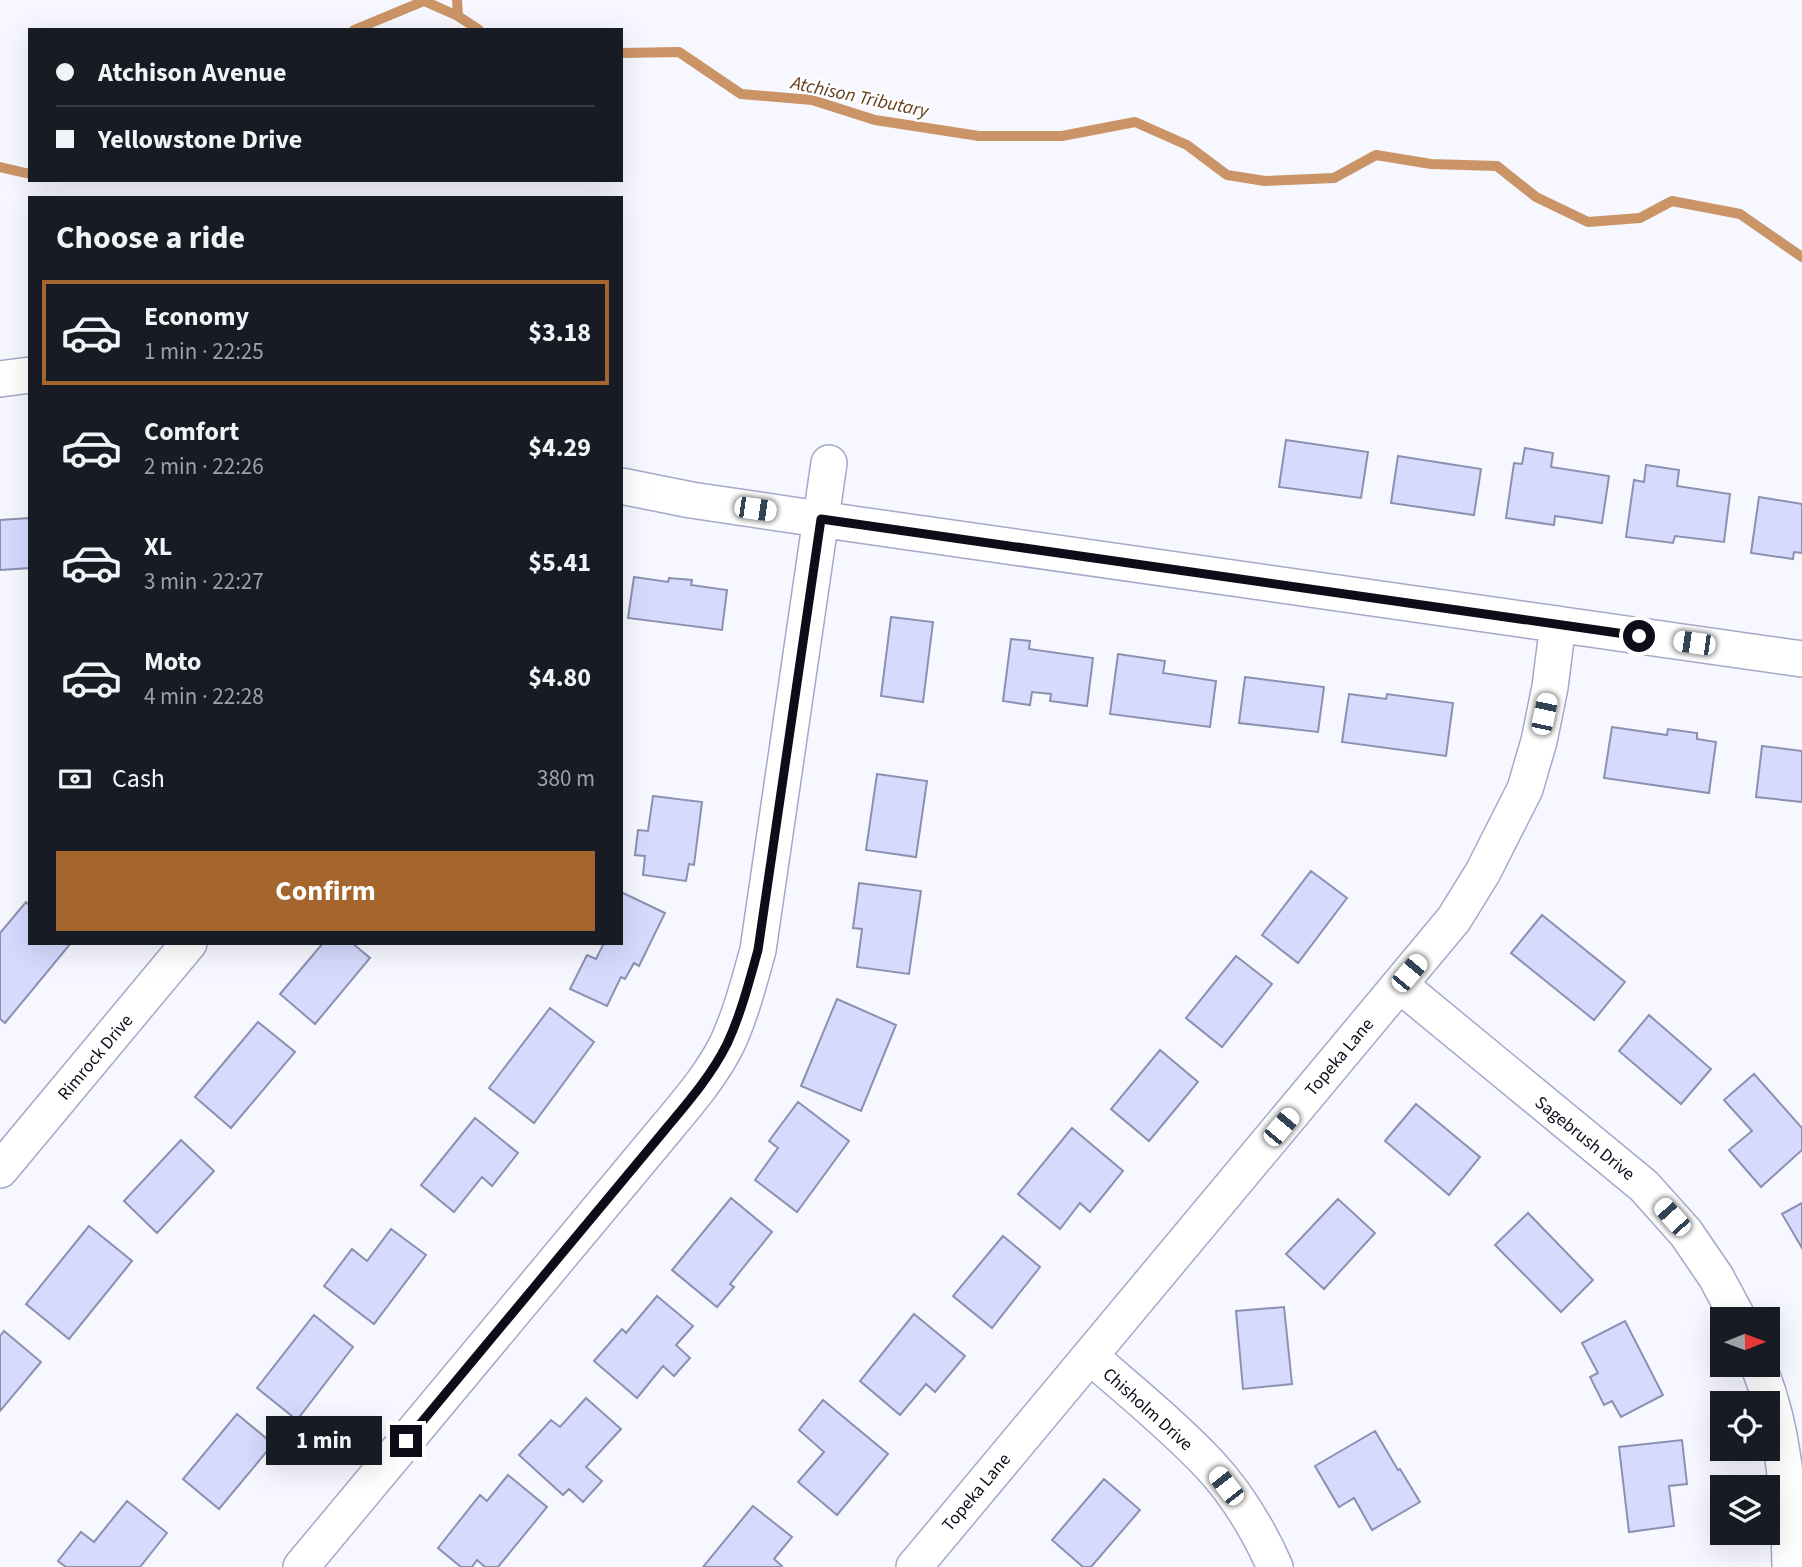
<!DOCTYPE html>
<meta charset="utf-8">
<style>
body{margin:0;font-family:"Source Sans 3",sans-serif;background:#242831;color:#f1f3f6;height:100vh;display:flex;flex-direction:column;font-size:26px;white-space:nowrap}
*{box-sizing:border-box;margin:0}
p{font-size:23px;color:#9ea1a6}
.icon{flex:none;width:38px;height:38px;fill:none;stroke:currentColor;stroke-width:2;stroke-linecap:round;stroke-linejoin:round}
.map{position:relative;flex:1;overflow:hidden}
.panel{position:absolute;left:28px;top:196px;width:595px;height:749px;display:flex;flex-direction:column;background:#171b24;border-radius:0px;box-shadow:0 7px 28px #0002}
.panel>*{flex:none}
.hud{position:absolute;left:28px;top:28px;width:595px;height:154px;border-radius:0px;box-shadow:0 7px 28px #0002;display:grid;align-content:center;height:154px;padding:0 28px;background:#171b24}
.needle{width:46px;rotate:89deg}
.buttons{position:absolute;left:1710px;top:1307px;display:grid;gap:14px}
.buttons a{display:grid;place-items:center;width:70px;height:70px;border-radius:0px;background:#171b24;box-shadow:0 7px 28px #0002;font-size:35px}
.end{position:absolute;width:32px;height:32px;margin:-16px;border:9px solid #0c0d19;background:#fff;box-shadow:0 0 0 4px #fff}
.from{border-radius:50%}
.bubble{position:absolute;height:49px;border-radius:0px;background:#171b24;box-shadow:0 7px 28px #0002;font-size:23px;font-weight:700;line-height:49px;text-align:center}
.car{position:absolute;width:21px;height:42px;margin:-21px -10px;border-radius:9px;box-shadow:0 0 5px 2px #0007;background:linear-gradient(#fff 24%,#345 0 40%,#fff 0 76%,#345 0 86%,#fff 0)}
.hud b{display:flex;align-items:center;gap:24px;height:66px;font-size:26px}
.hud b+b{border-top:2px solid #363941}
.hud i{width:18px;height:18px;background:#f1f3f6}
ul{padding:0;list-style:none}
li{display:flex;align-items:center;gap:21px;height:105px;margin:0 14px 10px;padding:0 14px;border:4px solid transparent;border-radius:0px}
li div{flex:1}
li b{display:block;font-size:26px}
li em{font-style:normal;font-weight:700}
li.selected{border-color:#a4662c}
li>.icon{width:63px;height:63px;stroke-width:1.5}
h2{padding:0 28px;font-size:32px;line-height:84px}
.pay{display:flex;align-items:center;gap:18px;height:77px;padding:0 28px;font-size:26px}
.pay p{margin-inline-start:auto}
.button{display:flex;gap:14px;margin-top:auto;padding:14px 28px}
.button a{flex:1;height:80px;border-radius:0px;background:#a4662c;color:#fff;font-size:28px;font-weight:700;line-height:80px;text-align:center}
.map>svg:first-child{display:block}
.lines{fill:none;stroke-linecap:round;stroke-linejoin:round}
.stream{stroke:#cb9466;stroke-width:10}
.building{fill:#d6dafd;stroke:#8c90b1;stroke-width:2}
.street-casing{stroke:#a4a8ca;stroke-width:38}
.street{stroke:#fff;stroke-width:35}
.route{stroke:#0c0d19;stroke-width:9}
.labels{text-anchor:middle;stroke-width:5;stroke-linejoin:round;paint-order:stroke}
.street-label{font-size:18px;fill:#0c0d19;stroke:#fff}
.water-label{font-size:19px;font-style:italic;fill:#633d1a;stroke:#fff}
</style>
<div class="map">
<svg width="1802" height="1567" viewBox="0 0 1802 1567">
<rect width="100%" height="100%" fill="#f6f7ff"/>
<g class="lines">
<path class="stream" d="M 457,0 L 458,16
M 354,30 L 424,1 L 458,16 L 479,30
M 621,53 L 679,52 L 741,94 L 812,100 L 875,120 L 979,136 L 1062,136 L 1135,122 L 1187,145 L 1227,175 L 1265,181 L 1334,178 L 1376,155 L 1431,164 L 1497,166 L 1536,197 L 1588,222 L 1640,218 L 1672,201 L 1740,214 L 1802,257
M 0,167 L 30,174"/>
</g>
<path class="building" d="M 1286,440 L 1368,452 L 1361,498 L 1279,487 Z
M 1525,448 L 1553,453 L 1551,467 L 1609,476 L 1602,523 L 1555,516 L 1554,525 L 1506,518 L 1514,463 L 1522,464 Z
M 1398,456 L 1481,469 L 1474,515 L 1391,503 Z
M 1646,465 L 1679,470 L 1677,486 L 1730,494 L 1724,542 L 1675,536 L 1673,543 L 1626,537 L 1634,480 L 1644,482 Z
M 1759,497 L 1802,504 L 1802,553 L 1794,552 L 1793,559 L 1751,553 Z
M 29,518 L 30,568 L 0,570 L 0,520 Z
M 634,577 L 668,582 L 669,578 L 692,580 L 691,585 L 727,590 L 722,630 L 628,618 Z
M 891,617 L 933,622 L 923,702 L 881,696 Z
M 1011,639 L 1030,641 L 1029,649 L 1093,658 L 1087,706 L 1050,701 L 1051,694 L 1032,692 L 1030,705 L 1003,701 Z
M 1118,654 L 1165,661 L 1163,673 L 1216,681 L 1210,727 L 1110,714 Z
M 1245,677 L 1324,687 L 1318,732 L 1239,723 Z
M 1349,694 L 1386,699 L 1387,694 L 1453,703 L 1446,756 L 1342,742 Z
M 1612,727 L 1667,735 L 1668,729 L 1697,733 L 1697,739 L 1716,742 L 1709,793 L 1604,778 Z
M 1762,746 L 1802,751 L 1802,802 L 1756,797 Z
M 877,774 L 927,781 L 916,857 L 866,850 Z
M 653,796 L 702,802 L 694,865 L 689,864 L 686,881 L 643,875 L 645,856 L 635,855 L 638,830 L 648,831 Z
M 1311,871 L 1347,898 L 1298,963 L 1262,935 Z
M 859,883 L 921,891 L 909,974 L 857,967 L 862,929 L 853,928 Z
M 621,892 L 665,913 L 639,966 L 634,963 L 625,979 L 621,977 L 607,1006 L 570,989 L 587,955 L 596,959 L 603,945 L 599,943 L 621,943 Z
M 26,902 L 30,906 L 30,943 L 71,943 L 5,1023 L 0,1019 L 0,933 Z
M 1542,915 L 1625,982 L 1594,1020 L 1511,953 Z
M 323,943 L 352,943 L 370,958 L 315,1024 L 280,994 Z
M 1236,956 L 1272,984 L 1222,1047 L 1186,1018 Z
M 837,999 L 896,1025 L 861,1111 L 801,1086 Z
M 550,1008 L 594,1042 L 534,1123 L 489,1088 Z
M 1649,1015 L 1711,1069 L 1681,1104 L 1619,1051 Z
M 258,1022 L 295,1052 L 231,1128 L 195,1097 Z
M 1160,1050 L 1198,1082 L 1149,1141 L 1111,1109 Z
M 1754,1074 L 1802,1128 L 1802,1150 L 1761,1187 L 1729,1150 L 1752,1131 L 1724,1100 Z
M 798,1102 L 849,1141 L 797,1212 L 755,1180 L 778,1148 L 769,1141 Z
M 1416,1104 L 1480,1157 L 1449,1195 L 1385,1141 Z
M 475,1118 L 518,1153 L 492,1186 L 482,1177 L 454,1212 L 421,1185 Z
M 1072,1128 L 1123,1171 L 1090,1212 L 1080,1203 L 1060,1229 L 1018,1194 Z
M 181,1140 L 214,1171 L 157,1233 L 124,1201 Z
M 731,1198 L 772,1232 L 730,1284 L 734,1287 L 717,1307 L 672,1270 Z
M 1338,1199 L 1375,1233 L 1324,1289 L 1286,1254 Z
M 1802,1203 L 1802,1248 L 1782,1214 Z
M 1528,1213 L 1593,1280 L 1561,1312 L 1495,1245 Z
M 89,1226 L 132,1261 L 69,1339 L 26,1304 Z
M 391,1229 L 426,1255 L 374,1324 L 324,1286 L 352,1249 L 367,1261 Z
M 1003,1236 L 1040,1267 L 992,1328 L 953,1296 Z
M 657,1296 L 693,1326 L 676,1345 L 690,1358 L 674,1376 L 663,1366 L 637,1398 L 594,1361 L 622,1329 L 626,1333 Z
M 1284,1307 L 1292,1384 L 1243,1389 L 1236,1311 Z
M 914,1314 L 965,1356 L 935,1392 L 926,1384 L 900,1415 L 860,1381 Z
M 314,1315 L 353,1347 L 297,1420 L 257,1388 Z
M 1625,1321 L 1663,1395 L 1621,1417 L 1612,1401 L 1604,1405 L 1590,1377 L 1598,1373 L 1582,1343 Z
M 4,1331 L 41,1362 L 0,1411 L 0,1336 Z
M 586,1398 L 621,1429 L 586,1467 L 602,1481 L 583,1502 L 569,1489 L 563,1495 L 519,1455 L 551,1420 L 560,1427 Z
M 823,1400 L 888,1454 L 837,1515 L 798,1482 L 824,1452 L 799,1430 Z
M 237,1414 L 273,1444 L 219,1509 L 183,1479 Z
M 1375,1431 L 1398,1470 L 1400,1469 L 1420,1502 L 1372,1530 L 1354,1498 L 1339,1507 L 1315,1466 Z
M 1682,1440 L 1687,1484 L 1669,1486 L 1674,1526 L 1629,1532 L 1619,1447 Z
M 508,1475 L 547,1507 L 498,1567 L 485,1567 L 477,1560 L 472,1567 L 461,1567 L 438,1548 L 480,1495 L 487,1501 Z
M 1104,1479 L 1140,1510 L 1091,1567 L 1083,1567 L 1052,1540 Z
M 127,1501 L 167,1533 L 140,1567 L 66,1567 L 58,1561 L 81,1532 L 94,1542 Z
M 753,1506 L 792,1537 L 774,1559 L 782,1566 L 781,1567 L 703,1567 Z"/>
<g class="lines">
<defs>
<path id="street" d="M 0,379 L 30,375
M 621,486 L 691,500 L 860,525 L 1802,659
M 1400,985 L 1644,1186 L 1686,1233 L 1716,1277 L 1739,1320
M 0,1170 L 189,943
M 1090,1356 C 1130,1391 1172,1425 1209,1464 C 1236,1493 1259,1531 1275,1567
M 1758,1365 C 1785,1429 1789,1498 1790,1567
M 301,1567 L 669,1125 C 690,1100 712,1074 727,1044 C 741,1014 749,982 758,950 L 829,463
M 914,1567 L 1454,919 L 1483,872 L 1525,789 L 1539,741 L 1550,687 L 1558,624"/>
</defs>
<use href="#street" class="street-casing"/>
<use href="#street" class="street"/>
</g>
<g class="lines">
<path class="route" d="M 406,1441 L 669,1125 C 690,1100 712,1074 727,1044 C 741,1014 749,982 758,950 L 821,519 L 1639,636"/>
</g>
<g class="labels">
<g class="street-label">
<text transform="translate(95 1057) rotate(-50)" y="6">Rimrock Drive</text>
<text transform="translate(1339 1057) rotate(-50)" y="6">Topeka Lane</text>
<text transform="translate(1585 1138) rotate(39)" y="6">Sagebrush Drive</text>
<text transform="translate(1148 1409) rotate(42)" y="6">Chisholm Drive</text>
<text transform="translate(976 1492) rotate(-50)" y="6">Topeka Lane</text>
</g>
<g class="water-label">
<text transform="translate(860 96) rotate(12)" y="7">Atchison Tributary</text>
</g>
</g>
</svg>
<div class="buttons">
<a><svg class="needle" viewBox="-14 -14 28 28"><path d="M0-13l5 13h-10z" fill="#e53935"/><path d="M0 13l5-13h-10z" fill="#9ea1a6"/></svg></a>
<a><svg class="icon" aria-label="locate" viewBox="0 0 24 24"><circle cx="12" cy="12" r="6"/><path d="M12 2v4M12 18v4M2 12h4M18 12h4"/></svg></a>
<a><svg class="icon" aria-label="layers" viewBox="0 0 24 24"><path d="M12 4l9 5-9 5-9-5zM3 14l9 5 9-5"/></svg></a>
</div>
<i class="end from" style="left:1639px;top:636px"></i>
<i class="end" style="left:406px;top:1441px"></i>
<div class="bubble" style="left:266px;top:1416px;width:116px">1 min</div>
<i class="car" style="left:755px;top:509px;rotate:98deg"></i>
<i class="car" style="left:1694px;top:643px;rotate:278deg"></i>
<i class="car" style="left:1544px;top:714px;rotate:12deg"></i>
<i class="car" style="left:1409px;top:973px;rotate:40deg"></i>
<i class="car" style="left:1281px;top:1127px;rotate:40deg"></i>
<i class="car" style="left:1672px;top:1217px;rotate:318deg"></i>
<i class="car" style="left:1226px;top:1486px;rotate:322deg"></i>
<div class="hud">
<b><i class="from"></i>Atchison Avenue</b>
<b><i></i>Yellowstone Drive</b>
</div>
<section class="panel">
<h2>Choose a ride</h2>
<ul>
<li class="selected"><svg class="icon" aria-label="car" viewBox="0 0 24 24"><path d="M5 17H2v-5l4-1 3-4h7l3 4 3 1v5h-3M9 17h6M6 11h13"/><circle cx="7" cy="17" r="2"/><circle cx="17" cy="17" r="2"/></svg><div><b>Economy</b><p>1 min · 22:25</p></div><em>$3.18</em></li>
<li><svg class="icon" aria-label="car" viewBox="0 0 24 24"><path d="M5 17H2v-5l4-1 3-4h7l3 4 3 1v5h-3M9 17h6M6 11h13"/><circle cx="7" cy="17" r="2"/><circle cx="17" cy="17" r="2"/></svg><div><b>Comfort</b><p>2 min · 22:26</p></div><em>$4.29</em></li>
<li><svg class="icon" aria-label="car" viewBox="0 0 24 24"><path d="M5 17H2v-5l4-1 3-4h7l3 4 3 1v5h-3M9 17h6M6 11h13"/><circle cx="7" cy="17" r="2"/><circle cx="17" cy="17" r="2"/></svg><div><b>XL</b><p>3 min · 22:27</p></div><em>$5.41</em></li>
<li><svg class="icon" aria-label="car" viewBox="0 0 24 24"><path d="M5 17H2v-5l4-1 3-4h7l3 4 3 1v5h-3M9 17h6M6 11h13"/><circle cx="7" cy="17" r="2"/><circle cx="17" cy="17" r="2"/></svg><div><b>Moto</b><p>4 min · 22:28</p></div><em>$4.80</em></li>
</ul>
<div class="pay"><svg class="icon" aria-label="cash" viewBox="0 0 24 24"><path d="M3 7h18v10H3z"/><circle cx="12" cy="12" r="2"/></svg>Cash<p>380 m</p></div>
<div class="button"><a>Confirm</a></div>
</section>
</div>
